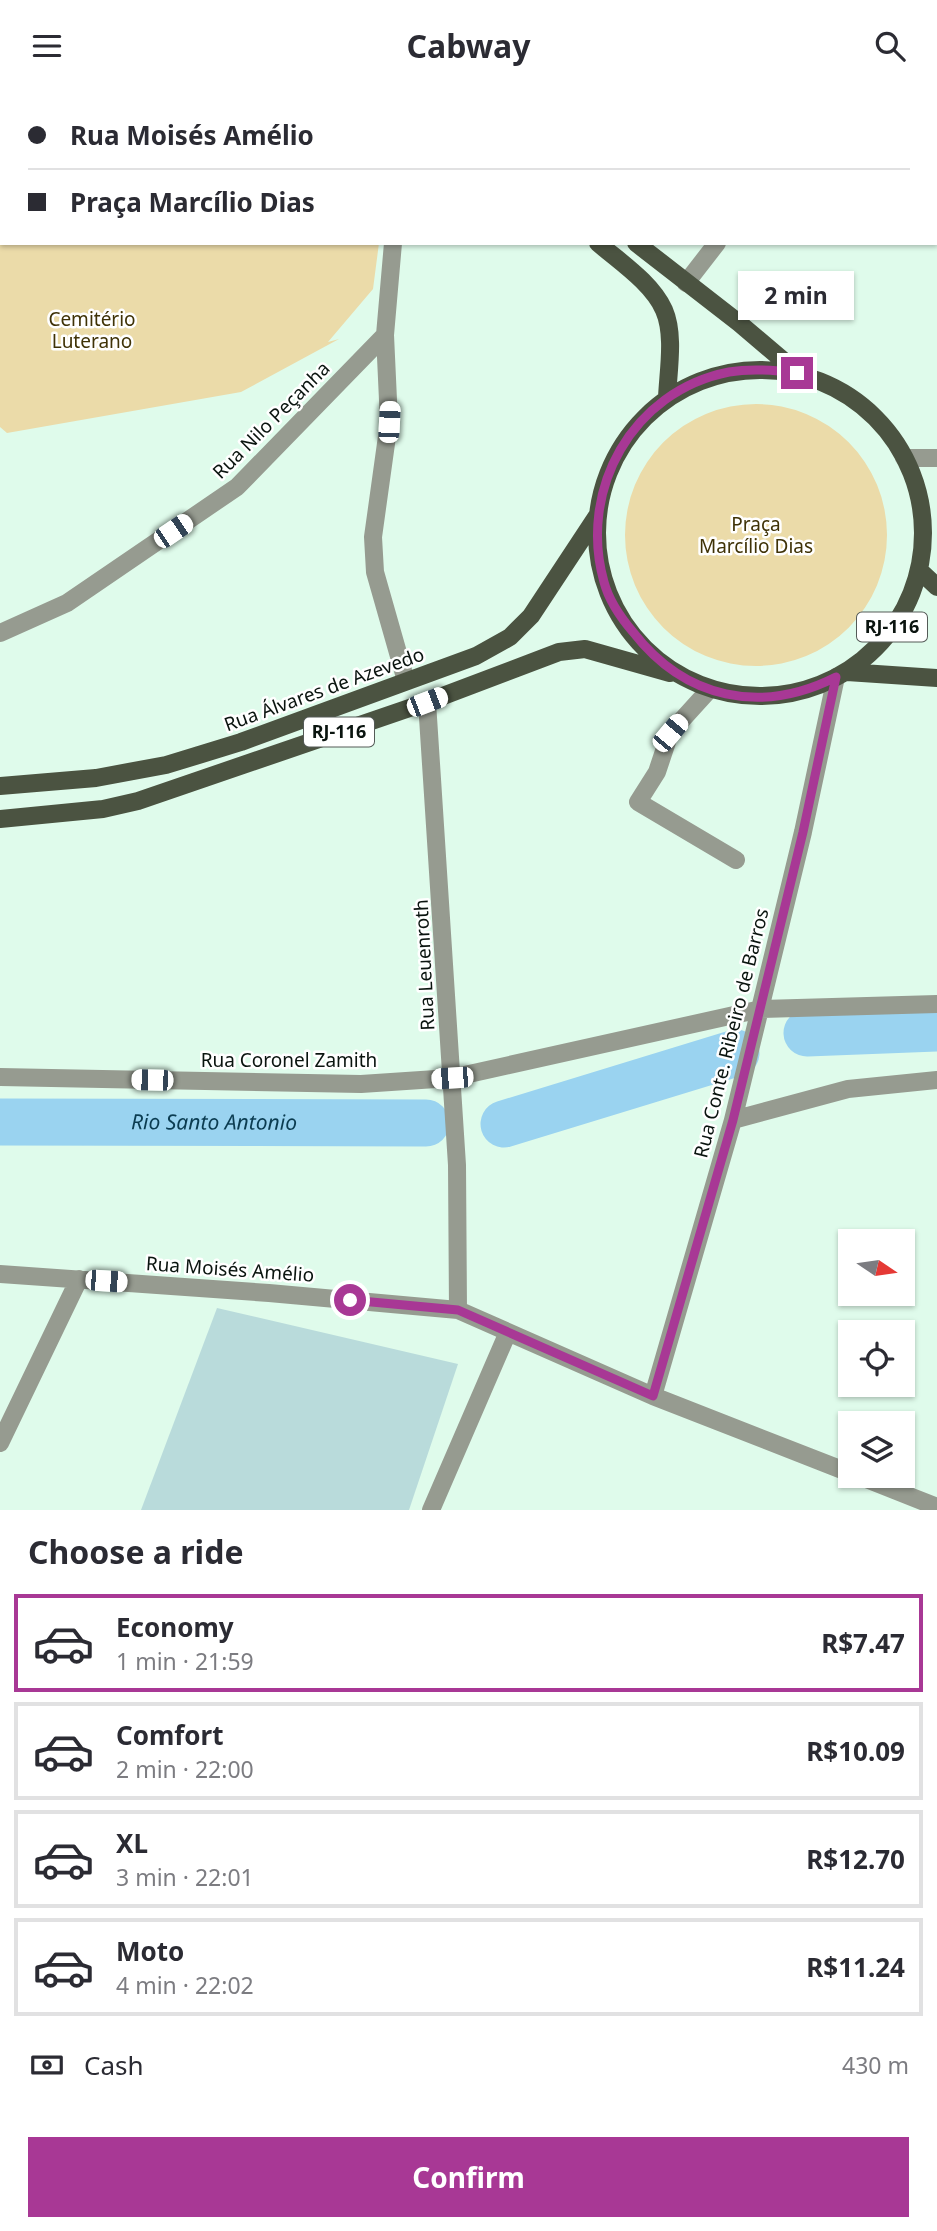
<!DOCTYPE html>
<meta charset="utf-8">
<style>
body{margin:0;font-family:"Noto Sans",sans-serif;background:#f2f2f3;color:#2b2b33;height:100vh;display:flex;flex-direction:column;font-size:26px;white-space:nowrap}
*{box-sizing:border-box;margin:0}
p{font-size:23px;color:#7c7c81}
.icon{flex:none;width:38px;height:38px;fill:none;stroke:currentColor;stroke-width:2;stroke-linecap:round;stroke-linejoin:round}
.map{position:relative;height:1419px;overflow:hidden}
.details{display:flex;flex-direction:column;background:#fff;flex:1}
.details>*{flex:none}
.top-card{position:absolute;left:0px;top:0px;width:938px;height:154px;box-shadow:0 2px 5px #0004;display:grid;align-content:center;height:154px;padding:0 28px;background:#fff}
.needle{width:46px;rotate:103deg}
.tools{position:absolute;left:838px;top:1138px;display:grid;gap:14px}
.tools a{display:grid;place-items:center;width:77px;height:77px;border-radius:0px;background:#fff;box-shadow:0 2px 5px #0004;font-size:35px}
.end{position:absolute;width:32px;height:32px;margin:-16px;border:9px solid #a83895;background:#fff;box-shadow:0 0 0 4px #fff}
.from{border-radius:50%}
.bubble{position:absolute;height:49px;border-radius:0px;background:#fff;box-shadow:0 2px 5px #0004;font-size:23px;font-weight:700;line-height:49px;text-align:center}
.car{position:absolute;width:21px;height:42px;margin:-21px -10px;border-radius:9px;box-shadow:0 0 5px 2px #0007;background:linear-gradient(#fff 24%,#345 0 40%,#fff 0 76%,#345 0 86%,#fff 0)}
.top-card b{display:flex;align-items:center;gap:24px;height:66px;font-size:26px}
.top-card b+b{border-top:2px solid #e1e1e2}
.top-card i{width:18px;height:18px;background:#2b2b33}
ul{padding:0;list-style:none}
li{display:flex;align-items:center;gap:21px;height:98px;margin:0 14px 10px;padding:0 14px;border:4px solid #e1e1e2;border-radius:0px}
li div{flex:1}
li b{display:block;font-size:26px}
li em{font-style:normal;font-weight:700}
li.active{border-color:#a83895}
li>.icon{width:63px;height:63px;stroke-width:1.5}
h2{padding:0 28px;font-size:32px;line-height:84px}
.pay{display:flex;align-items:center;gap:18px;height:77px;padding:0 28px;font-size:26px}
.pay p{margin-inline-start:auto}
.button{display:flex;gap:14px;margin-top:auto;padding:14px 28px}
.button a{flex:1;height:80px;border-radius:0px;background:#a83895;color:#fff;font-size:28px;font-weight:700;line-height:80px;text-align:center}
header{display:flex;justify-content:space-between;align-items:center;height:91px;padding:0 28px;background:#fff;font-size:32px;font-weight:700}
.map>svg:first-child{display:block}
.green{fill:#ebdba9}
.lines{fill:none;stroke-linecap:round;stroke-linejoin:round}
.river{stroke:#9ad3f0;stroke-width:47}
.building{fill:#b9dbdb}
.minor{stroke:#969b90;stroke-width:18}
.major{stroke:#4b5341;stroke-width:18}
.route{stroke:#a83895;stroke-width:9}
.labels{text-anchor:middle;stroke-width:5;stroke-linejoin:round;paint-order:stroke}
.shield{fill:#fff;stroke:#545a57;stroke-width:2}
.shield-label{font-size:18px;font-weight:bold;fill:#0a140f}
.park-label{font-size:19px;fill:#3f3206;stroke:#fff}
.street-label{font-size:19px;fill:#0a140f;stroke:#fff}
.water-label{font-size:21px;font-style:italic;fill:#0b3c51;stroke:#fff}
</style>
<header><svg class="icon" aria-label="menu" viewBox="0 0 24 24"><path d="M4 6h16M4 12h16M4 18h16"/></svg>Cabway<svg class="icon" aria-label="search" viewBox="0 0 24 24"><circle cx="10" cy="10" r="6"/><path d="M15 15l6 6"/></svg></header>
<div class="map">
<svg width="937" height="1419" viewBox="0 0 937 1419">
<rect width="100%" height="100%" fill="#dffbeb"/>
<path class="green" d="M 0,0 L 282,2 L 2,2 L 2,152 L 379,152 L 373,198 L 328,251 L 339,248 L 241,301 L 7,342 L 0,336 Z
M625 444a131 131 0 1 1 262 0a131 131 0 1 1-262 0Z"/>
<g class="lines">
<g class="river">
<path d="M 807,942 L 937,937"/>
<path id="s1" d="M 0,1031 L 426,1032"/>
<path d="M 504,1033 L 736,962"/>
</g>
</g>
<path class="building" d="M 217,1217 L 458,1273 L 409,1419 L 141,1419 Z"/>
<g class="lines">
<path class="minor" d="M 307,0 L 308,2
M 342,0 L 344,2
M 803,2 L 804,0
M 393,152 L 385,244 L 389,331 L 373,446 L 375,481 L 406,590
M 686,192 L 717,152
M 904,367 L 937,367
M 0,542 L 67,512 L 237,396 L 385,244
M 709,599 L 670,642 L 657,681 L 638,711 L 736,769
M 427,611 L 457,1074 L 458,1219
M 0,986 L 361,993 L 451,987 L 761,918 L 937,913
M 733,1029 L 848,998 L 937,989
M 0,1183 L 269,1202 L 458,1219 L 653,1305 L 850,1382
M 653,1305 L 733,1029 L 803,741 L 836,586
M 0,1352 L 79,1188
M 856,1384 L 937,1416
M 431,1419 L 508,1241"/>
<path class="major" d="M 423,0 L 425,2
M 474,0 L 476,2
M 598,152 C 620,171 652,192 664,219 C 675,244 668,281 667,307
M 636,152 L 739,232 L 798,282
M597 442a163 163 0 1 1 326 0a163 163 0 1 1-326 0Z
M 919,479 L 937,496
M 847,581 L 937,587
M 0,695 L 96,687 L 166,674 L 241,651 L 476,565 L 510,546 L 531,525 L 597,425
M 0,728 L 103,718 L 138,710 L 427,611 L 559,561 L 585,558 L 670,582"/>
</g>
<g class="lines">
<path class="route" d="M 350,1209 L 458,1219 L 653,1305 L 733,1029 L 803,741 L 836,586 C 761,624 685,608 633,541 C 621,527 609,510 604,491 C 578,399 632,300 729,281 C 752,277 775,279 797,282"/>
</g>
<g class="labels">
<g class="shield">
<rect x="857" y="521.5" width="70" height="29" rx="5"/>
<rect x="304" y="626.5" width="70" height="29" rx="5"/>
</g>
<g class="shield-label">
<text x="892" y="542">RJ-116</text>
<text x="339" y="647">RJ-116</text>
</g>
<g class="park-label">
<text x="92" y="235">Cemitério<tspan x="92" dy="22">Luterano</tspan></text>
<text x="756" y="440">Praça<tspan x="756" dy="22">Marcílio Dias</tspan></text>
</g>
<g class="street-label">
<text transform="translate(271 329) rotate(-45)" y="7">Rua Nilo Peçanha</text>
<text transform="translate(324 598) rotate(-20)" y="7">Rua Álvares de Azevedo</text>
<text transform="translate(424 874) rotate(-93)" y="7">Rua Leuenroth</text>
<text transform="translate(731 942) rotate(-76)" y="7">Rua Conte. Ribeiro de Barros</text>
<text x="289" y="976">Rua Coronel Zamith</text>
<text transform="translate(230 1178) rotate(4)" y="7">Rua Moisés Amélio</text>
</g>
<g class="water-label">
<text dy="7" stroke="none"><textPath href="#s1" startOffset="214">Rio Santo Antonio</textPath></text>
</g>
</g>
</svg>
<div class="tools">
<a><svg class="needle" viewBox="-14 -14 28 28"><path d="M0-13l5 13h-10z" fill="#e53935"/><path d="M0 13l5-13h-10z" fill="#7c7c81"/></svg></a>
<a><svg class="icon" aria-label="locate" viewBox="0 0 24 24"><circle cx="12" cy="12" r="6"/><path d="M12 2v4M12 18v4M2 12h4M18 12h4"/></svg></a>
<a><svg class="icon" aria-label="layers" viewBox="0 0 24 24"><path d="M12 4l9 5-9 5-9-5zM3 14l9 5 9-5"/></svg></a>
</div>
<i class="end from" style="left:350px;top:1209px"></i>
<i class="end" style="left:797px;top:282px"></i>
<div class="bubble" style="left:738px;top:180px;width:116px">2 min</div>
<i class="car" style="left:389px;top:331px;rotate:3deg"></i>
<i class="car" style="left:173px;top:440px;rotate:56deg"></i>
<i class="car" style="left:427px;top:611px;rotate:69deg"></i>
<i class="car" style="left:670px;top:642px;rotate:40deg"></i>
<i class="car" style="left:452px;top:987px;rotate:266deg"></i>
<i class="car" style="left:152px;top:989px;rotate:271deg"></i>
<i class="car" style="left:106px;top:1190px;rotate:94deg"></i>
<div class="top-card">
<b><i class="from"></i>Rua Moisés Amélio</b>
<b><i></i>Praça Marcílio Dias</b>
</div>
</div>
<section class="details">
<h2>Choose a ride</h2>
<ul>
<li class="active"><svg class="icon" aria-label="car" viewBox="0 0 24 24"><path d="M5 17H2v-5l4-1 3-4h7l3 4 3 1v5h-3M9 17h6M6 11h13"/><circle cx="7" cy="17" r="2"/><circle cx="17" cy="17" r="2"/></svg><div><b>Economy</b><p>1 min · 21:59</p></div><em>R$7.47</em></li>
<li><svg class="icon" aria-label="car" viewBox="0 0 24 24"><path d="M5 17H2v-5l4-1 3-4h7l3 4 3 1v5h-3M9 17h6M6 11h13"/><circle cx="7" cy="17" r="2"/><circle cx="17" cy="17" r="2"/></svg><div><b>Comfort</b><p>2 min · 22:00</p></div><em>R$10.09</em></li>
<li><svg class="icon" aria-label="car" viewBox="0 0 24 24"><path d="M5 17H2v-5l4-1 3-4h7l3 4 3 1v5h-3M9 17h6M6 11h13"/><circle cx="7" cy="17" r="2"/><circle cx="17" cy="17" r="2"/></svg><div><b>XL</b><p>3 min · 22:01</p></div><em>R$12.70</em></li>
<li><svg class="icon" aria-label="car" viewBox="0 0 24 24"><path d="M5 17H2v-5l4-1 3-4h7l3 4 3 1v5h-3M9 17h6M6 11h13"/><circle cx="7" cy="17" r="2"/><circle cx="17" cy="17" r="2"/></svg><div><b>Moto</b><p>4 min · 22:02</p></div><em>R$11.24</em></li>
</ul>
<div class="pay"><svg class="icon" aria-label="cash" viewBox="0 0 24 24"><path d="M3 7h18v10H3z"/><circle cx="12" cy="12" r="2"/></svg>Cash<p>430 m</p></div>
<div class="button"><a>Confirm</a></div>
</section>
